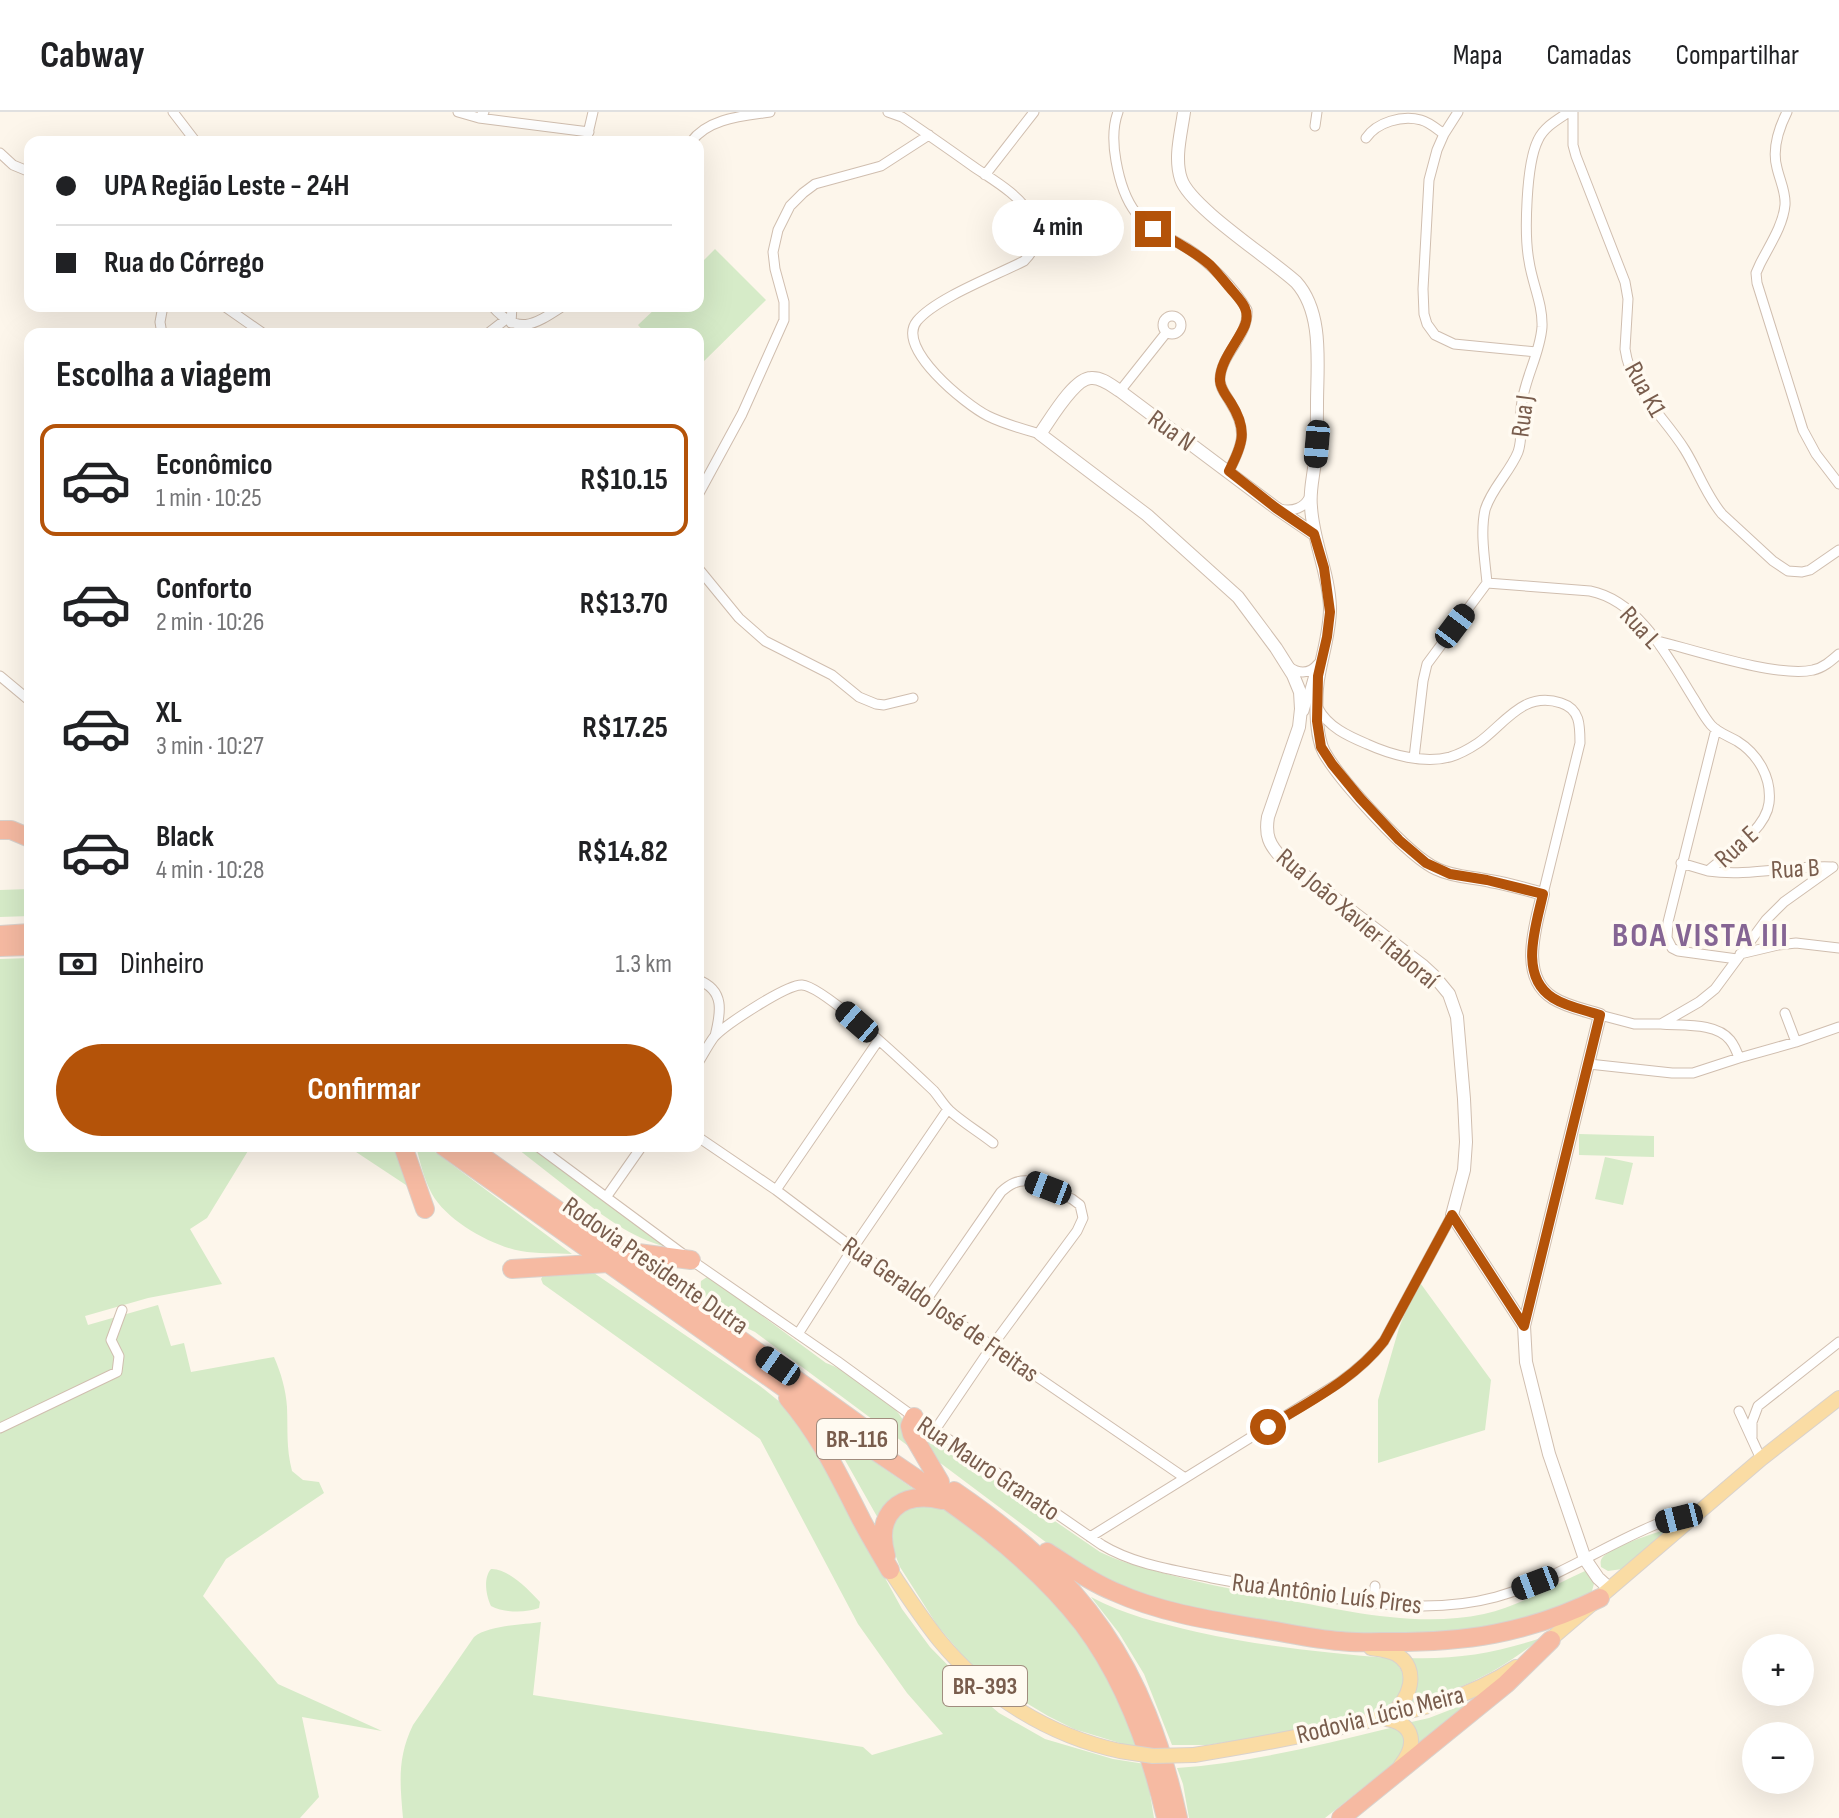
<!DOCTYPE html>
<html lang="pt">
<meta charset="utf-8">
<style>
body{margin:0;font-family:"Sofia Sans Condensed",sans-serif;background:#f6f6f6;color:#202124;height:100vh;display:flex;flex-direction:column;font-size:30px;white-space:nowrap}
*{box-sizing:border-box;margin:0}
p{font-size:26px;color:#757577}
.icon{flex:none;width:44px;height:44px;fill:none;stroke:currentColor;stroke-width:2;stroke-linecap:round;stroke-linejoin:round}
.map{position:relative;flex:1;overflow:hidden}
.panel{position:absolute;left:24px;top:216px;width:680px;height:824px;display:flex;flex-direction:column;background:#fff;border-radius:16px;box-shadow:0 8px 32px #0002}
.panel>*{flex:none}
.banner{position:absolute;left:24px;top:24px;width:680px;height:176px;border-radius:16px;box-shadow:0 8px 32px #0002;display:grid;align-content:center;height:176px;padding:0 32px;background:#fff}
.buttons{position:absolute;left:1742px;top:1522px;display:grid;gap:16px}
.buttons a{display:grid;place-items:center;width:72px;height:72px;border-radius:50%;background:#fff;box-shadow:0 8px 32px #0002;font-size:40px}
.end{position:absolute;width:36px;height:36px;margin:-18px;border:10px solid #b45309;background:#fff;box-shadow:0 0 0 4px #fff}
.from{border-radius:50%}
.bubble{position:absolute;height:56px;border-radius:28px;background:#fff;box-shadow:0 8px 32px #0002;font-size:26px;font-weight:700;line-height:56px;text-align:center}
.car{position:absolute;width:24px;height:48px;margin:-24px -12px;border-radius:10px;box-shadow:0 0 6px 2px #0007;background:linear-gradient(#222 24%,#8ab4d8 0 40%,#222 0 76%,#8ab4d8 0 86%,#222 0)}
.banner b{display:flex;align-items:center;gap:28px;height:76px;font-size:30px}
.banner b+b{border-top:2px solid #e0e0e0}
.banner i{width:20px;height:20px;background:#202124}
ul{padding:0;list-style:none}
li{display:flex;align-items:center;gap:24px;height:112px;margin:0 16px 12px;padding:0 16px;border:4px solid transparent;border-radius:16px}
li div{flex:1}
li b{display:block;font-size:30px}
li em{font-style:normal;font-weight:700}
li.selected{border-color:#b45309}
li>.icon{width:72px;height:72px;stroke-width:1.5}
h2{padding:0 32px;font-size:36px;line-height:96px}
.pay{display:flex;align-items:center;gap:20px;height:88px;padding:0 32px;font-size:30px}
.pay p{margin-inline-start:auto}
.cta{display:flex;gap:16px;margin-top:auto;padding:16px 32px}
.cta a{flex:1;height:92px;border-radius:48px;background:#b45309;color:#fff;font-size:32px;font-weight:700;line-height:92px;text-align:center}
header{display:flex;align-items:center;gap:48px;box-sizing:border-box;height:112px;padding:0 40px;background:#fff;border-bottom:2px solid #e0e0e0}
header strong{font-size:38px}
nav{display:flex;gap:44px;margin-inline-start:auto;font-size:28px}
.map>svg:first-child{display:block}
.green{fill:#d6ebc8}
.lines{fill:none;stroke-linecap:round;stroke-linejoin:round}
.minor-casing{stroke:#d0beaf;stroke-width:11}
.tertiary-casing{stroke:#d0beaf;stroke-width:14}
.primary-casing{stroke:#d9d2cd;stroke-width:16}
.motorway-casing{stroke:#d9d2cd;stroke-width:20}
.minor{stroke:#fff;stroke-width:9}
.tertiary{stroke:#fff;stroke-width:12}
.primary{stroke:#fadca4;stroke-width:14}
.motorway{stroke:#f6baa2;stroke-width:18}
.primary-bridge-casing{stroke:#d9d2cd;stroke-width:16;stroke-linecap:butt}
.primary-bridge{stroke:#fadca4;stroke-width:14}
.route{stroke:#b45309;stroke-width:10}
.labels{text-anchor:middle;stroke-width:7;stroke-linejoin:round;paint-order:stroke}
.shield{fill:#fffaf1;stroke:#a18c7e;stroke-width:2}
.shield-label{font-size:24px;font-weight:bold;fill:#795d4d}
.street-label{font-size:26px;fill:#795d4d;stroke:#fffaf1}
.district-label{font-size:34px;font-weight:bold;letter-spacing:2px;fill:#856594;stroke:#fffaf1}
</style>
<header>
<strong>Cabway</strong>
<nav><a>Mapa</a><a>Camadas</a><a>Compartilhar</a></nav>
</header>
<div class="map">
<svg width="1839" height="1706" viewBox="0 0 1839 1706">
<rect width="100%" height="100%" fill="#fdf6eb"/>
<path class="green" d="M 715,137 L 766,188 L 698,255 L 698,222 L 646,222 L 638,213 L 658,194 L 698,194 L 698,154 Z
M 30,777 L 30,804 L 0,805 L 0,778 Z
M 30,846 L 30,1034 L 251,1034 L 207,1106 L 190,1117 L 222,1172 L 148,1186 L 85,1204 L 88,1213 L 158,1193 L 171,1234 L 184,1231 L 191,1260 L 274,1245 C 281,1261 286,1278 287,1295 C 288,1319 286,1335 292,1359 L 303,1368 L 319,1370 L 324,1381 L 226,1447 L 203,1484 L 278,1572 L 382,1619 L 302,1605 L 319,1685 L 300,1706 L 0,1706 L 0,847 Z
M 1579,1022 L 1654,1024 L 1654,1045 L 1579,1043 Z
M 347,1034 L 394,1034 L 409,1075 Z
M 416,1034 L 427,1034 L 572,1142 C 555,1141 537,1142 521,1139 C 492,1134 447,1109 432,1082 C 424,1067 420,1050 416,1034 Z
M 514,1034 L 528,1034 L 667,1135 C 631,1126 603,1104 574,1081 C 554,1065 534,1050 514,1034 Z
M 1605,1045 L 1633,1051 L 1623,1093 L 1595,1087 Z
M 591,1159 L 760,1274 L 796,1303 L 902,1497 L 930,1535 L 973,1579 L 999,1601 L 1045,1627 L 1113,1647 L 1145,1652 L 1154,1706 L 403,1706 C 400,1671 397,1646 413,1613 L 474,1525 C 489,1513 522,1513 541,1510 L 533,1583 L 863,1635 L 872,1643 L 943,1622 L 907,1581 L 858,1512 L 760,1327 L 543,1172 L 541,1167 L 544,1162 Z
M 707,1165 L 711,1166 L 826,1251 C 846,1258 887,1286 899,1302 C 908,1314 913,1329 919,1342 L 755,1220 C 737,1212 697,1191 701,1169 Z
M 1418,1168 L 1491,1268 L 1485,1318 L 1378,1351 L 1378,1288 L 1399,1216 Z
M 919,1316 L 1100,1440 C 1116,1448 1134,1453 1152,1458 C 1191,1469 1231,1477 1271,1485 C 1340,1497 1414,1517 1484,1502 C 1521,1494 1551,1474 1585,1459 L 1589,1460 L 1595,1468 L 1592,1479 L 1573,1491 L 1506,1517 L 1362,1524 L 1247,1509 L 1132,1482 L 1059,1440 L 939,1350 L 932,1343 Z
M 828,1318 L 918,1380 L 879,1408 Z
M 928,1387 C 1017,1439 1110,1535 1136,1636 L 1074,1617 L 1048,1604 L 1005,1578 L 969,1551 L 937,1513 L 900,1455 L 889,1427 L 892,1405 Z
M 1671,1416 L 1622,1457 L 1608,1459 L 1601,1455 C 1601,1453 1600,1451 1601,1448 C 1605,1436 1658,1420 1671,1416 Z
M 491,1457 C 508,1456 529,1478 540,1490 L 539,1496 C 526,1501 504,1501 491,1494 C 486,1484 483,1466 491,1457 Z
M 1091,1485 C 1124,1503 1160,1511 1197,1520 C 1260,1534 1324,1541 1388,1546 C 1406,1554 1404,1569 1402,1585 L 1383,1599 L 1259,1625 L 1207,1633 L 1172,1633 L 1144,1562 L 1119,1521 Z
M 1541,1526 C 1496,1562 1462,1577 1407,1593 L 1406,1546 C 1455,1548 1496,1541 1541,1526 Z
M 1473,1589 L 1429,1624 L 1410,1647 L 1407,1611 L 1429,1606 Z
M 1390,1616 L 1398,1617 L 1407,1628 L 1404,1643 L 1325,1706 L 1189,1706 L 1183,1672 L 1177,1656 C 1249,1651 1320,1633 1390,1616 Z"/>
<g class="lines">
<defs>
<path id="minor" d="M 173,0 L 196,30
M 458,0 L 479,6 L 484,0
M 888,0 L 902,5 C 926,21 950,38 974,55 C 993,68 1020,83 1031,104 C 1041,121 1038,135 1024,149 C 997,163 936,186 917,209 C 895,236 966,293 988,304 C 1004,312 1023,317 1040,322
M 1118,0 C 1112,16 1113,32 1116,49 C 1119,66 1125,87 1136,101 C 1150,117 1169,125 1187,136 C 1208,149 1235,176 1247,198 C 1249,224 1221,242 1220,267 C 1220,277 1226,282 1230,290 C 1248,318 1243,332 1229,359
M 1458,0 L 1444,22 L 1437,38 L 1429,68 L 1423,177 L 1424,202 L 1427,212 L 1435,223 L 1454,232 L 1536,240
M 1573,0 L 1573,33 L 1576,44 L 1625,170 L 1628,187 L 1625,237 C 1631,279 1664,304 1685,338 C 1698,359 1706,383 1722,402 L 1773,449 L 1788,459 L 1802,460 L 1810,458 L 1839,438
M 1787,0 C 1779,16 1772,38 1777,56 C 1780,69 1786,80 1785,93 C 1783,114 1769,134 1760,152 L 1756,161 L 1757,171 L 1803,318 L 1816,342 L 1839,372
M 479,6 L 589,20
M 1315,14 L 1317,0
M 1366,26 C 1377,10 1402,3 1421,8 C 1429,10 1437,17 1444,22
M 586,30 L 593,0
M 691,30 C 708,6 743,4 770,0
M 0,41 L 13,53 L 30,60
M 985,63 L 1034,0
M 224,194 L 264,222
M 492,194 C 518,224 534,213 563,194
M1163 213a9 9 0 1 1 18 0a9 9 0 1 1-18 0Z
M 511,211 L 512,194
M 162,222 L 160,210 L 163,194
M 487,222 L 505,208
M 1120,279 L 1166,221
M 698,383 L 742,302 L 784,208 L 784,190 L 775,157 L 773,140 L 778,118 L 790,94 L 803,81 L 815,72 L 881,54 L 929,23
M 1280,397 C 1293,400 1305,396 1310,384
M 698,456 L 739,506 L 765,529 L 832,563 L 859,585 L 876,592 L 884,593 L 913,586
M 1487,471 L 1590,479 C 1640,489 1669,547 1694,587 C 1699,595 1704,605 1711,613 C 1717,620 1728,624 1737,629 C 1758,642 1772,666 1769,691 C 1766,718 1727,742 1708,759 L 1681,751
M 1658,529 C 1694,538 1778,566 1813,558 C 1823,556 1831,549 1839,542
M 1289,555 C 1299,562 1310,562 1318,552
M 0,564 L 30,589
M 1318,596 C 1328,615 1348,624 1367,632 C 1391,643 1424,652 1450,645 C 1460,642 1469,637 1478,631 C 1504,613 1523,578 1561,591 C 1580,597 1580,613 1580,631 L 1543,782
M 1304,599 L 1314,563
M 1716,617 L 1668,810 L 1667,826 L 1672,836 L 1678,839 L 1737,847
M 1414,646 L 1423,569 L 1427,552 L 1487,471 C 1485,448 1480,421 1485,398 C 1491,377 1510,360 1518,340 C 1523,326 1520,311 1521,297 C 1523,269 1540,243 1542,215 C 1543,192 1532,171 1529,149 C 1524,123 1526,52 1538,28 C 1544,15 1557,8 1569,0
M 1708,759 C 1749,765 1791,753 1832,755
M 1740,842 L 1778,833 L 1796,831 L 1839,836
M 698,868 C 725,878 721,900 715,924
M 1785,901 L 1796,930
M 1600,903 L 1634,912 L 1661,912 L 1699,890 L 1715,877 L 1766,808 L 1784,790 L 1833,755
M 1661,912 C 1681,914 1716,910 1730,928 C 1734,933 1737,940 1739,946
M 698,951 C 703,943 708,933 714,925 C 725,913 787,872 802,873 C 824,874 914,960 934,979 C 939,985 943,992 949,998 C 962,1010 979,1020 993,1031
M 1589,952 L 1672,961 L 1693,961 L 1739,946 L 1796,930 L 1839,915
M 698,1025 L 776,1078 L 853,1136 L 992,1234 L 1185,1366
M 537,1034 L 691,1148 L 837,1249 L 914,1305 L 935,1318 L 1102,1433 C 1135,1453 1175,1458 1212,1466 C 1254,1474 1296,1481 1339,1487 C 1391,1494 1444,1499 1496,1485 C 1553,1469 1603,1434 1657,1412 C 1668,1407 1681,1405 1693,1402
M 776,1078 L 878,929
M 607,1084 L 642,1034
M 927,1187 L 1001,1080 C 1010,1072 1017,1068 1029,1069 L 1072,1087 L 1080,1093 L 1083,1106 L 1077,1119 L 992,1234 L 935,1318
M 798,1222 L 853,1136 L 948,997
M 1739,1299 L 1761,1347
M 0,1316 L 117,1260 L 119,1244 L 111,1228 L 122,1198
M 1752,1325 L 1752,1310 L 1758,1294 L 1839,1230
M 1090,1425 L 1337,1272 C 1356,1259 1370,1247 1384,1229 L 1452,1103
M 1374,1492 L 1375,1474"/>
<path id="tertiary" d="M 1184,0 C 1181,22 1174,46 1181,67 C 1190,95 1271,147 1296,170 C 1324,201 1317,253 1317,292 C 1317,311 1317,329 1315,347 C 1314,363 1309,379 1311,395 C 1313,430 1329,461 1330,496 C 1330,519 1323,540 1319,562 C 1316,577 1316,595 1317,610 C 1318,620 1319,631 1324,640 C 1339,667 1409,745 1437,757 C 1453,765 1472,765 1490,769 C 1508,772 1525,777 1543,782 C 1536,813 1518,864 1553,886 C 1567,895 1585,898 1600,903 L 1524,1214 L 1526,1250 L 1549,1342 L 1585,1447 L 1598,1466 L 1610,1477
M 1314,422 L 1276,396 L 1120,279 C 1112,274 1102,265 1091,266 C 1074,266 1050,308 1040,322 L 1147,403 L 1228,476 L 1238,485 L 1276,536 L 1293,563 L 1300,580 L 1301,597 L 1299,615 L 1268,705 C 1265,723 1269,733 1282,746 L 1422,853 L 1435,865 L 1449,882 L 1457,905 L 1464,987 L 1466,1030 L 1464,1058 L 1452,1103 L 1524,1214"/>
<path id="primary" d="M 890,1458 C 906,1482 922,1507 940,1529 C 985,1584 1050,1624 1120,1639
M 1545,1532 L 1761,1347 L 1839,1286
M 1371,1536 C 1379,1537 1389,1538 1396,1542 C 1421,1556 1410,1590 1390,1602
M 1387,1607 C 1415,1612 1417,1633 1401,1653
M 1194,1643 C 1250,1634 1305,1624 1359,1611 C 1414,1599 1468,1587 1516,1555"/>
<path id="motorway" d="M 0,718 L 11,718 L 30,726
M 0,823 L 30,821
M 0,835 L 30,834
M 403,1034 L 425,1097
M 443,1034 C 570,1125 697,1215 824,1304 C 914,1367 1015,1424 1083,1512 C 1126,1569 1150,1637 1166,1706
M 468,1034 C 605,1133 744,1229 880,1328
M 615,1138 L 691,1148
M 512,1157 L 608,1151
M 788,1286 C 820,1323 840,1366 862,1409 C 871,1426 881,1442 890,1458
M 914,1305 L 910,1314 L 912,1322 L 940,1370
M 954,1379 C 1084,1468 1144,1551 1178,1706
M 1047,1440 C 1069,1454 1090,1470 1115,1480 C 1159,1500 1209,1508 1256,1516 C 1284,1520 1312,1527 1340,1529 C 1354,1531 1368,1530 1382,1530 C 1463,1531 1527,1522 1600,1486
M 886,1444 C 874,1402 900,1378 942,1388
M 1341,1706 L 1506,1572 L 1551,1528"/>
</defs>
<use href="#minor" class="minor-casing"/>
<use href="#tertiary" class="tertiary-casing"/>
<use href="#primary" class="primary-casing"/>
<use href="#motorway" class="motorway-casing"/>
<use href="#minor" class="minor"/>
<use href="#tertiary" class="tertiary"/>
<use href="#primary" class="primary"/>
<use href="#motorway" class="motorway"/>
<defs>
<path id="primary-bridge" d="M 1120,1639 L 1153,1644 L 1194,1643"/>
</defs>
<use href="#primary-bridge" class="primary-bridge-casing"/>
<use href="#primary-bridge" class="primary-bridge"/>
</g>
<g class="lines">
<path class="route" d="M 1153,117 C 1172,128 1193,138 1210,153 C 1217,160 1223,168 1230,176 C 1240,188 1251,197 1245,213 C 1238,230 1219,250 1220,269 C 1221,278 1226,283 1231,291 C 1248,318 1243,332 1229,359 L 1276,396 L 1314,422 L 1324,456 L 1330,500 L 1327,525 L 1318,564 L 1317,609 L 1321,635 L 1332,652 L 1360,686 L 1399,728 L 1426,751 L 1450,762 L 1487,768 L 1543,782 C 1536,814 1518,864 1553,886 C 1567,895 1585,898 1600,903 L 1524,1214 L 1452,1103 L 1384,1229 C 1354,1268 1308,1290 1268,1315"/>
</g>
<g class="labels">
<g class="shield">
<rect x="817" y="1307" width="80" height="40" rx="6"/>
<rect x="943" y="1554" width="84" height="40" rx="6"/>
</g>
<g class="shield-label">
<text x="857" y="1335">BR-116</text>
<text x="985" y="1582">BR-393</text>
</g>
<g class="street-label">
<text transform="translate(1646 277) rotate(61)" y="9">Rua K1</text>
<text transform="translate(1522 304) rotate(-83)" y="9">Rua J</text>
<text transform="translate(1172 318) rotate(36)" y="9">Rua N</text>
<text transform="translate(1641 515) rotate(47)" y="9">Rua L</text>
<text transform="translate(1736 734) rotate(-42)" y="9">Rua E</text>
<text transform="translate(1795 756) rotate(-3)" y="9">Rua B</text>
<text transform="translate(1358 806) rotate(40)" y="9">Rua João Xavier Itaboraí</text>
<text transform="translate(656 1153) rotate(35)" y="9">Rodovia Presidente Dutra</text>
<text transform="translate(941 1197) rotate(35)" y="9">Rua Geraldo José de Freitas</text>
<text transform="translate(989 1356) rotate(34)" y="9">Rua Mauro Granato</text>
<text transform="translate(1327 1481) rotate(7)" y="9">Rua Antônio Luís Pires</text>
<text transform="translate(1380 1602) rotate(-14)" y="9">Rodovia Lúcio Meira</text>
</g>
<g class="district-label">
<text x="1701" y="834">BOA VISTA III</text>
</g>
</g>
</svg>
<div class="buttons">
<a>+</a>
<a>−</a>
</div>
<i class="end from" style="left:1268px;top:1315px"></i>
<i class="end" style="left:1153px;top:117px"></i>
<div class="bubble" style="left:992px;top:88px;width:132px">4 min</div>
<i class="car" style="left:1317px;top:332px;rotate:185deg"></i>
<i class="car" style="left:1455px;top:514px;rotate:37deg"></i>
<i class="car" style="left:857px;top:910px;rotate:311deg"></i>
<i class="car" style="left:1048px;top:1076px;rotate:291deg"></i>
<i class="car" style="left:778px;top:1254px;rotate:305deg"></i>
<i class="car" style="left:1679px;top:1406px;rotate:256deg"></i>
<i class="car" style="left:1535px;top:1471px;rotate:249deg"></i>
<div class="banner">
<b><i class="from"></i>UPA Região Leste - 24H</b>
<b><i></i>Rua do Córrego</b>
</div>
<section class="panel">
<h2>Escolha a viagem</h2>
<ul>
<li class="selected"><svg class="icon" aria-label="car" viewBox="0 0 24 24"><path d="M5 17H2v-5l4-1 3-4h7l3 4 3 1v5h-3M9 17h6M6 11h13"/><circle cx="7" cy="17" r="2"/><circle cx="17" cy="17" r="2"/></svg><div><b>Econômico</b><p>1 min · 10:25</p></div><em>R$10.15</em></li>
<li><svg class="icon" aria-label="car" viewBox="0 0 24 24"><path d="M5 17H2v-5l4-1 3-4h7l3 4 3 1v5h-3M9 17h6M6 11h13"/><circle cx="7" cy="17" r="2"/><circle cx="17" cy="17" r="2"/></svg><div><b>Conforto</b><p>2 min · 10:26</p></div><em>R$13.70</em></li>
<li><svg class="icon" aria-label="car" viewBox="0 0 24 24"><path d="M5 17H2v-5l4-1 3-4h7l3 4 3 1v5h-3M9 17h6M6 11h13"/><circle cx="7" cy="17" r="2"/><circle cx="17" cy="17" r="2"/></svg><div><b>XL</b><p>3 min · 10:27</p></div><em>R$17.25</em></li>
<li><svg class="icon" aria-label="car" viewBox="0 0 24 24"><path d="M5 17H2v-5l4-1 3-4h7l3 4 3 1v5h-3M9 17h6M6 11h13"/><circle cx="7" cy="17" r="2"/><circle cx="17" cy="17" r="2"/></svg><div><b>Black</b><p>4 min · 10:28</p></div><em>R$14.82</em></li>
</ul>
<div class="pay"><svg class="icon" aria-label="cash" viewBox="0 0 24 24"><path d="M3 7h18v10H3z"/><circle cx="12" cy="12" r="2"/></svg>Dinheiro<p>1.3 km</p></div>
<div class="cta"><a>Confirmar</a></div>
</section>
</div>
